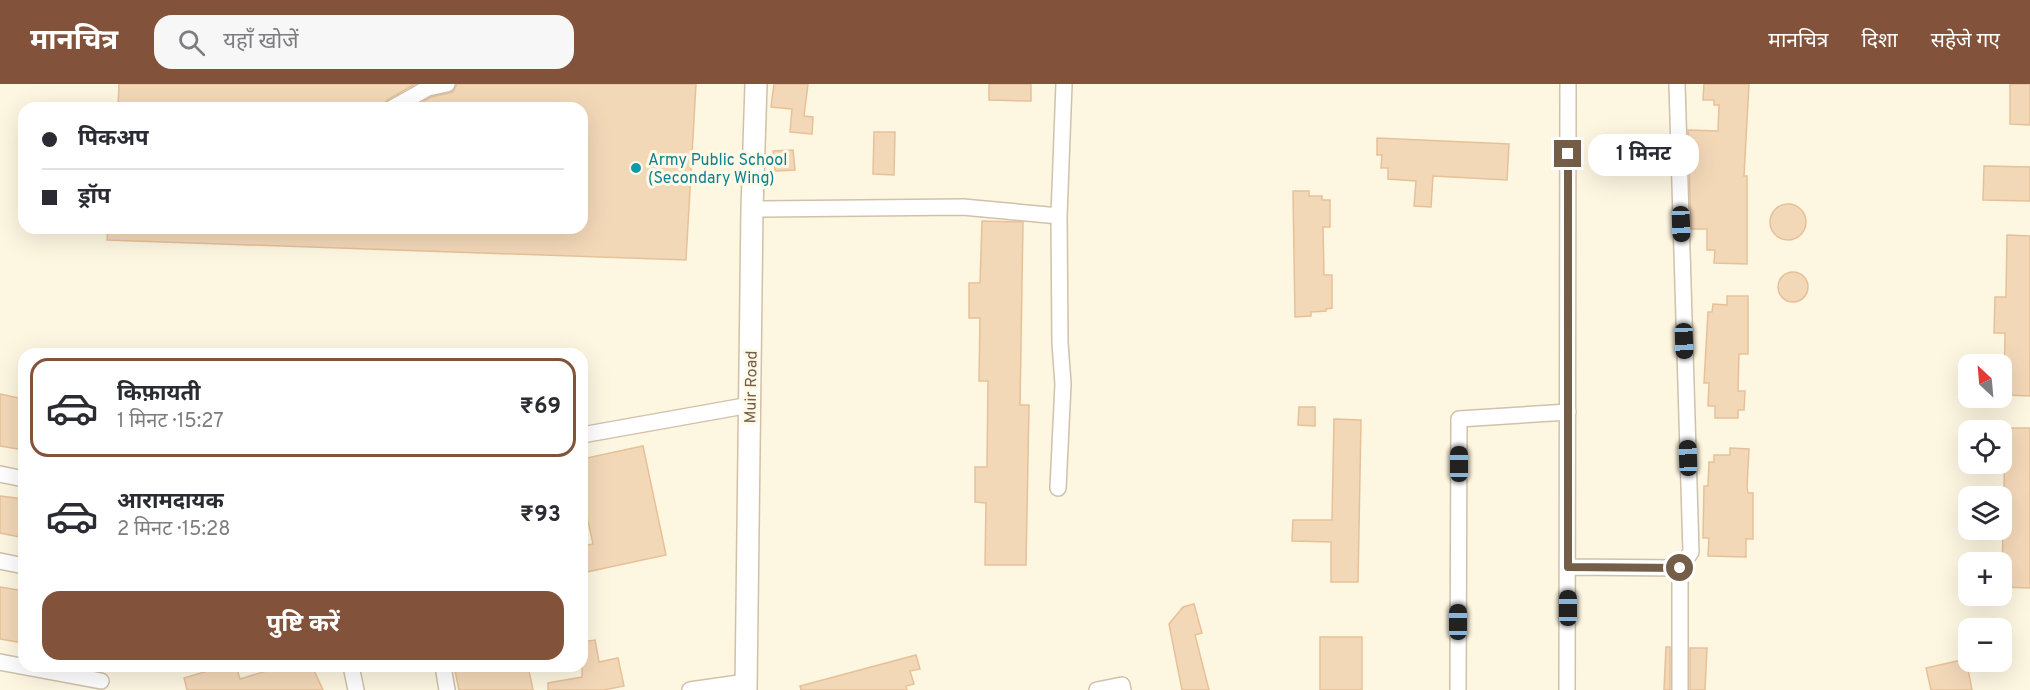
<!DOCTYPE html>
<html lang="hi">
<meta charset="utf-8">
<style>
body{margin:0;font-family:Overpass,"Noto Sans Devanagari",sans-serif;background:#f7f7f7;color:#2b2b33;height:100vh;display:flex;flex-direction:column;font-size:22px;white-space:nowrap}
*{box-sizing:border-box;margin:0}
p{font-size:20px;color:#7c7c81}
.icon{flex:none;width:33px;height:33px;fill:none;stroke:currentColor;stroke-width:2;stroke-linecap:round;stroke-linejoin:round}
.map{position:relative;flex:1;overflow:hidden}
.side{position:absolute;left:18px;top:264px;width:570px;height:324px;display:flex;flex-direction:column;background:#fff;border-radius:18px;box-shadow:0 6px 24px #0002}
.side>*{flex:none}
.hud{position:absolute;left:18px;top:18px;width:570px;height:132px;border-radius:18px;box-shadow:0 6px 24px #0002;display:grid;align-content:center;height:132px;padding:0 24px;background:#fff}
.needle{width:39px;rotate:334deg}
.buttons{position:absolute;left:1958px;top:270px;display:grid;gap:12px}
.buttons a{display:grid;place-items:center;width:54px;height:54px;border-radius:12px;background:#fff;box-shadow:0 6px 24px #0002;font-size:30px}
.end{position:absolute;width:27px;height:27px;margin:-14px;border:8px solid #755e47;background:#fff;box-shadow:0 0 0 3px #fff}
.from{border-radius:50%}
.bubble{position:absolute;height:42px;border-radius:18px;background:#fff;box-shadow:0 6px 24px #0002;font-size:20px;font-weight:700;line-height:42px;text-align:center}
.car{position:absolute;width:18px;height:36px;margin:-18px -9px;border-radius:8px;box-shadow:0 0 4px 2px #0007;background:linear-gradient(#222 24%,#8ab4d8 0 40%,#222 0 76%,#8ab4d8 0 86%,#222 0)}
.hud b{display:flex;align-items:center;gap:21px;height:57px;font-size:22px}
.hud b+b{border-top:2px solid #e1e1e2}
.hud i{width:15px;height:15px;background:#2b2b33}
ul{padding:10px 0 0;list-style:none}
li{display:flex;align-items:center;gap:18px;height:99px;margin:0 12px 9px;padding:0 12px;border:3px solid transparent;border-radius:18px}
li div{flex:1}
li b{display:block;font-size:22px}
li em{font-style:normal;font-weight:700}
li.selected{border-color:#82523a}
li>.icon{width:54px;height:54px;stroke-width:1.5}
.button{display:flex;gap:12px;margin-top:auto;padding:12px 24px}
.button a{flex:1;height:69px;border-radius:18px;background:#82523a;color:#fff;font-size:24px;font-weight:700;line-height:69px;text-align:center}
header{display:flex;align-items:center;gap:36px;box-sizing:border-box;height:84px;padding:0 30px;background:#82523a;color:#fff}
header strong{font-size:28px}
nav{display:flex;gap:33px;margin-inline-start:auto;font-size:21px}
.search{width:420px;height:54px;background:#f7f7f7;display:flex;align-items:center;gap:15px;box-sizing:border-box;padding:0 21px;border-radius:18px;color:#7c7c81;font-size:22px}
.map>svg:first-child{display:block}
.building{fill:#f3d8b8;stroke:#e6c198;stroke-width:1.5}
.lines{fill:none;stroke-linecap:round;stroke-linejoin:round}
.street-casing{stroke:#d0c1ab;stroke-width:18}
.secondary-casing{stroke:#d2c0a5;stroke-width:24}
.street{stroke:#fff;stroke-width:15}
.secondary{stroke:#fff;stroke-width:21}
.route{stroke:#755e47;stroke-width:8}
.culture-dot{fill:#0f9aa8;stroke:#fff9e8;stroke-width:2}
.labels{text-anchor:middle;stroke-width:6;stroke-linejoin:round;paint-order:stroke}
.culture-label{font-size:16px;fill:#0d838f;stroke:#fff9e8;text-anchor:start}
.street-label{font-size:16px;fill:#755e47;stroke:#fff9e8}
</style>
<header>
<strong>मानचित्र</strong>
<div class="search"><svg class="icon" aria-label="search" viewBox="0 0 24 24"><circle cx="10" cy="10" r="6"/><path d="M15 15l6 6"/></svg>यहाँ खोजें</div>
<nav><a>मानचित्र</a><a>दिशा</a><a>सहेजे गए</a></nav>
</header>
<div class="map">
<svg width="2030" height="606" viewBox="0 0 2030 606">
<rect width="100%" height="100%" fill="#fdf6e1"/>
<path class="building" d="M 119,0 L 415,0 L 387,16 L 382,24 L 118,24 Z
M 457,0 L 696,0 L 686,176 L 107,156 L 108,144 L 582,144 L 582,24 L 412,24 L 431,13 L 453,8 Z
M 774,0 L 808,0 L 804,32 L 813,33 L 812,50 L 790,48 L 792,25 L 771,23 Z
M 989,0 L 1031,0 L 1031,17 L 989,16 Z
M 1704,0 L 1749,0 L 1744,92 L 1747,92 L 1747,180 L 1714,179 L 1715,166 L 1707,166 L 1707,145 L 1691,145 L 1688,46 L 1718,47 L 1719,21 L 1714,21 L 1714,16 L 1703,16 Z
M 2010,0 L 2030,0 L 2030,41 L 2010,40 Z
M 874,48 L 895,48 L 894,91 L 873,90 Z
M 1377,54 L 1509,60 L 1507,96 L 1433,92 L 1431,123 L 1414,122 L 1416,97 L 1388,95 L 1388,84 L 1381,84 L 1382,71 L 1377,71 Z
M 793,66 L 795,86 L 775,87 L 773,67 Z
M 1984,82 L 2030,83 L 2030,117 L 1983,116 Z
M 1293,107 L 1309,107 L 1309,112 L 1322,112 L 1322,116 L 1330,116 L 1330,143 L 1323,143 L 1324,191 L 1332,191 L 1332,224 L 1326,225 L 1326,227 L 1311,228 L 1311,232 L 1295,233 Z
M1770 138a18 18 0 1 1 36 0a18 18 0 1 1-36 0Z
M 982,137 L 1023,138 L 1020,321 L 1029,321 L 1026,481 L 985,481 L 986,419 L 975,418 L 975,383 L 987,383 L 988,297 L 979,297 L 980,234 L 969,234 L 969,199 L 980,199 Z
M 2007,151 L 2030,152 L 2030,312 L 2004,311 L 2005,249 L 1994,249 L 1995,213 L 2006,213 Z
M1778 203a15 15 0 1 1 30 0a15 15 0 1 1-30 0Z
M 1727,212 L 1748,212 L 1748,270 L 1739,270 L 1738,307 L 1745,307 L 1744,326 L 1738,326 L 1738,334 L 1715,334 L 1715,322 L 1708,322 L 1709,299 L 1704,299 L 1708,228 L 1712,228 L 1713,220 L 1727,221 Z
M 0,310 L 24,315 L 24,366 L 0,362 Z
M 1299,323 L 1315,323 L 1315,342 L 1298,341 Z
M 1334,335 L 1361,336 L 1358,498 L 1331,498 L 1331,458 L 1292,457 L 1293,436 L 1332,436 Z
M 2005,344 L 2030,344 L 2030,504 L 2002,503 L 2003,441 L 2001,441 L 2001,405 L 2004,405 Z
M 643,362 L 666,471 L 582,489 L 582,462 L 593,460 L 582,410 L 582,375 Z
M 1730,364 L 1749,365 L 1747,403 L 1748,409 L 1753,409 L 1753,455 L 1746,455 L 1746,473 L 1708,472 L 1709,454 L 1703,454 L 1704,402 L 1708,402 L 1709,378 L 1714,378 L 1714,371 L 1730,371 Z
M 0,412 L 24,415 L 24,432 L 20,453 L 0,449 Z
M 0,503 L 24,507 L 24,559 L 0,555 Z
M 1194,520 L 1202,549 L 1195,551 L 1209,606 L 1182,606 L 1169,540 L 1183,523 Z
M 1320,553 L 1362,553 L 1362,606 L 1320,606 Z
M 595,556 L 599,578 L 618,574 L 624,602 L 604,606 L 548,606 L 548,599 L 582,593 L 582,558 Z
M 1666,563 L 1670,563 L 1670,606 L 1664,606 Z
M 1690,564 L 1707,564 L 1705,606 L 1690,606 Z
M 916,571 L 920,585 L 910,587 L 914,600 L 906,602 L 907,606 L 801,606 L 800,602 Z
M 1966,575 L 1972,606 L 1931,606 L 1926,584 Z
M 224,582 L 236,582 L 240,595 L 273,585 L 271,582 L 312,582 L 323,606 L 187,606 L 184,594 Z
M 454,582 L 528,582 L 533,606 L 459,606 Z"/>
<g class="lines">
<defs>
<path id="street" d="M 1677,0 L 1691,468 L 1680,484 L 1680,606
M 392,24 L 428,4 L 447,0
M 752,125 L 963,123 L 1059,132
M 582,351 L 750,321
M 0,390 L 24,395
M 1058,404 L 1063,300 L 1060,259 L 1059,132 L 1064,0
M 0,477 L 24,482
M 1568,483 L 1680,484
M 0,578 L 101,597
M 351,582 L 356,606
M 443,582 L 447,606
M 690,606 L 746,598
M 1097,606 L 1122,601 L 1123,606
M 1458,606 L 1459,335 L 1568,328
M 1567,606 L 1568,0"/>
<path id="secondary" d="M 746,606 L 752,125 L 756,0"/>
</defs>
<use href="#street" class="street-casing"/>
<use href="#secondary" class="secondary-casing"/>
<use href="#street" class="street"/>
<use href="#secondary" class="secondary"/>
</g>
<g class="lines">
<path class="route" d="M 1568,70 L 1568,483 L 1680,484"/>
</g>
<circle class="culture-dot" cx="636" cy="84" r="6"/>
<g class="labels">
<g class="culture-label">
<text x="648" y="81">Army Public School<tspan x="648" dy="18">(Secondary Wing)</tspan></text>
</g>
<g class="street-label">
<text transform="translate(750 303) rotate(-89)" y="6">Muir Road</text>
</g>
</g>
</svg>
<div class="buttons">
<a><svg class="needle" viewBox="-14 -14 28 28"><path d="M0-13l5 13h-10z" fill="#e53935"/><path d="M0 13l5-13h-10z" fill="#7c7c81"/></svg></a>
<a><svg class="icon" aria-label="locate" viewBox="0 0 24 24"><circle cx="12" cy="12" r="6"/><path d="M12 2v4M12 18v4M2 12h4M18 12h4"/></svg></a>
<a><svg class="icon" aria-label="layers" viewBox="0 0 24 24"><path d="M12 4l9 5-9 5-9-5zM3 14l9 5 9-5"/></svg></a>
<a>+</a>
<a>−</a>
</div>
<i class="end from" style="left:1680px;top:484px"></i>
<i class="end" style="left:1568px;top:70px"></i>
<div class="bubble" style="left:1588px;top:50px;width:111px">1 मिनट</div>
<i class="car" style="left:1681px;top:140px;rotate:178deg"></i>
<i class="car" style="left:1684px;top:257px;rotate:178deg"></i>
<i class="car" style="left:1688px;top:374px;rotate:358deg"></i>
<i class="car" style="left:1459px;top:380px;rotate:0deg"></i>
<i class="car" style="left:1568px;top:524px;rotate:0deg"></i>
<i class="car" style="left:1458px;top:538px;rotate:0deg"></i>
<div class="hud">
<b><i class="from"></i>पिकअप</b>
<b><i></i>ड्रॉप</b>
</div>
<section class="side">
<ul>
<li class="selected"><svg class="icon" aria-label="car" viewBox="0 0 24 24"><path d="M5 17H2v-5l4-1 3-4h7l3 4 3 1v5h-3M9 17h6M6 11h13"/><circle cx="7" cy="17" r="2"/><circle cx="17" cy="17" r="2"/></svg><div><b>किफ़ायती</b><p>1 मिनट · 15:27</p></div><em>₹69</em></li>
<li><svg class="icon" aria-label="car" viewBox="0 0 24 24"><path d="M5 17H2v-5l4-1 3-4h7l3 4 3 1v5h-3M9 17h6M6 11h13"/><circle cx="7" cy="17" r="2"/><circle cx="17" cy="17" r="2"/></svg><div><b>आरामदायक</b><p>2 मिनट · 15:28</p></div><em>₹93</em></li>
</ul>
<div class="button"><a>पुष्टि करें</a></div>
</section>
</div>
